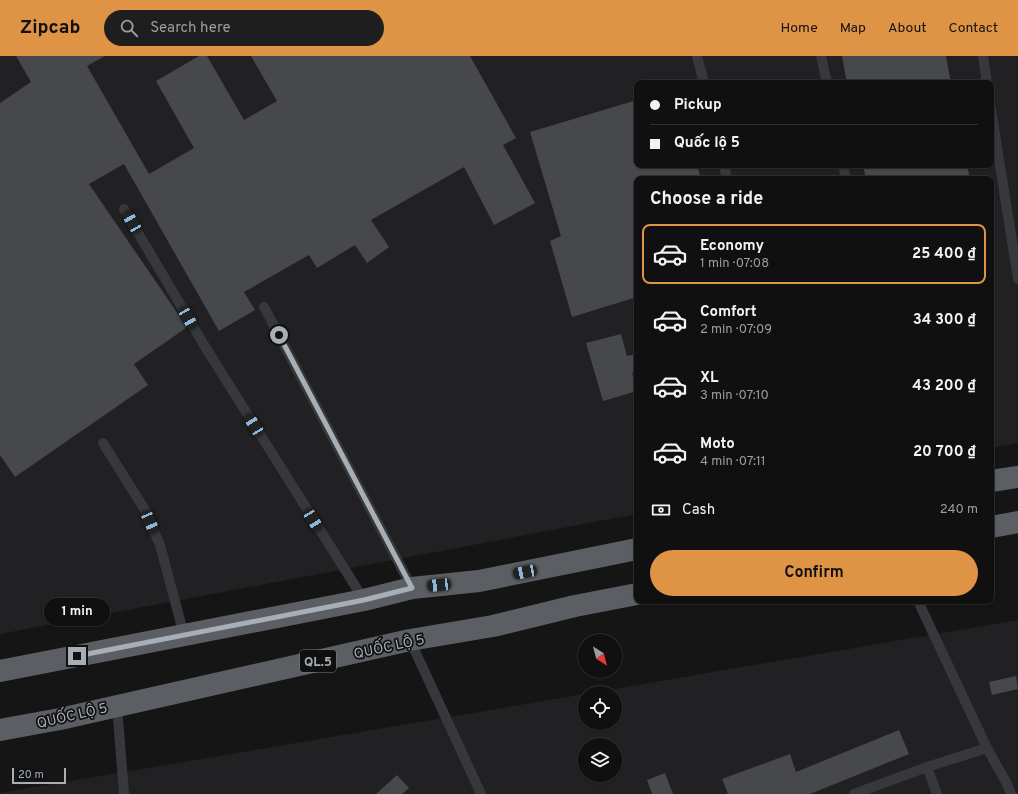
<!DOCTYPE html>
<meta charset="utf-8">
<style>
body{margin:0;font-family:Overpass,sans-serif;background:#1e1e1e;color:#f1f3f6;height:100vh;display:flex;flex-direction:column;font-size:15px;white-space:nowrap}
*{box-sizing:border-box;margin:0}
p{font-size:13px;color:#9c9d9f}
.icon{flex:none;width:22px;height:22px;fill:none;stroke:currentColor;stroke-width:2;stroke-linecap:round;stroke-linejoin:round}
.map{position:relative;flex:1;overflow:hidden}
.side{position:absolute;left:634px;top:120px;width:360px;height:428px;display:flex;flex-direction:column;background:#101010;border-radius:8px;box-shadow:0 1px 3px #0004,0 0 0 1px #303030}
.side>*{flex:none}
.guide{position:absolute;left:634px;top:24px;width:360px;height:88px;border-radius:8px;box-shadow:0 1px 3px #0004,0 0 0 1px #303030;display:grid;align-content:center;height:88px;padding:0 16px;background:#101010}
.needle{width:26px;rotate:144deg}
.tools{position:absolute;left:578px;top:578px;display:grid;gap:8px}
.tools a{display:grid;place-items:center;width:44px;height:44px;border-radius:50%;background:#101010;box-shadow:0 1px 3px #0004,0 0 0 1px #303030;font-size:20px}
.scale{position:absolute;left:12px;bottom:10px;width:54px;box-sizing:border-box;padding-left:4px;border:2px solid #a8aeb5;border-top:0;font-size:11px;line-height:14px;white-space:nowrap;color:#a8aeb5;-webkit-text-stroke:3px #101011;paint-order:stroke}
.end{position:absolute;width:18px;height:18px;margin:-9px;border:5px solid #a8aeb5;background:#111;box-shadow:0 0 0 2px #111}
.from{border-radius:50%}
.bubble{position:absolute;height:28px;border-radius:14px;background:#101010;box-shadow:0 1px 3px #0004,0 0 0 1px #303030;font-size:13px;font-weight:700;line-height:28px;text-align:center}
.car{position:absolute;width:12px;height:24px;margin:-12px -6px;border-radius:5px;box-shadow:0 0 3px 1px #0007;background:linear-gradient(#222 24%,#8ab4d8 0 40%,#222 0 76%,#8ab4d8 0 86%,#222 0)}
.guide b{display:flex;align-items:center;gap:14px;height:38px;font-size:15px}
.guide b+b{border-top:1px solid #303030}
.guide i{width:10px;height:10px;background:#f1f3f6}
ul{padding:0;list-style:none}
li{display:flex;align-items:center;gap:12px;height:60px;margin:0 8px 6px;padding:0 8px;border:2px solid transparent;border-radius:8px}
li div{flex:1}
li b{display:block;font-size:15px}
li em{font-style:normal;font-weight:700}
li.active{border-color:#de9345}
li>.icon{width:36px;height:36px;stroke-width:1.5}
h2{padding:0 16px;font-size:18px;line-height:48px}
.pay{display:flex;align-items:center;gap:10px;height:44px;padding:0 16px;font-size:15px}
.pay p{margin-inline-start:auto}
.cta{display:flex;gap:8px;margin-top:auto;padding:8px 16px}
.cta a{flex:1;height:46px;border-radius:24px;background:#de9345;color:#111;font-size:16px;font-weight:700;line-height:46px;text-align:center}
header{display:flex;align-items:center;gap:24px;box-sizing:border-box;height:56px;padding:0 20px;background:#de9345;color:#111}
header strong{font-size:19px}
nav{display:flex;gap:22px;margin-inline-start:auto;font-size:14px}
.search{width:280px;height:36px;background:#1e1e1e;display:flex;align-items:center;gap:10px;box-sizing:border-box;padding:0 14px;border-radius:22px;color:#9c9d9f;font-size:15px}
.map>svg:first-child{display:block}
.built{fill:#212123;fill-rule:evenodd}
.building{fill:#47484b}
.lines{fill:none;stroke-linecap:round;stroke-linejoin:round}
.service{stroke:#36383b;stroke-width:10}
.trunk{stroke:#5b5e63;stroke-width:22}
.route{stroke:#a8aeb5;stroke-width:5}
.labels{text-anchor:middle;stroke-width:3.5;stroke-linejoin:round;paint-order:stroke}
.shield{fill:#101011;stroke:#7a7f84;stroke-width:1}
.shield-label{font-size:13px;font-weight:bold;fill:#a8aeb5}
.street-label{font-size:14px;fill:#a8aeb5;stroke:#101011}
</style>
<header>
<strong>Zipcab</strong>
<div class="search"><svg class="icon" aria-label="search" viewBox="0 0 24 24"><circle cx="10" cy="10" r="6"/><path d="M15 15l6 6"/></svg>Search here</div>
<nav><a>Home</a><a>Map</a><a>About</a><a>Contact</a></nav>
</header>
<div class="map">
<svg width="1018" height="738" viewBox="0 0 1018 738">
<rect width="100%" height="100%" fill="#151516"/>
<path class="built" d="M 0,0 L 1018,0 L 1018,387 L 991,392 L 991,123 L 637,123 L 637,458 L 0,578 ZM 637,27 L 991,27 L 991,109 L 637,109 Z
M 1018,564 L 1018,738 L 0,738 L 0,737 L 585,638 L 585,667 L 615,667 L 615,637 L 590,637 ZM 585,689 L 615,689 L 615,719 L 585,719 Z"/>
<path class="building" d="M 16,0 L 105,0 L 87,10 L 149,118 L 194,92 L 156,25 L 199,0 L 207,0 L 244,64 L 277,45 L 251,0 L 470,0 L 516,82 L 503,89 L 535,147 L 494,169 L 464,111 L 371,164 L 389,191 L 367,207 L 355,189 L 317,212 L 309,199 L 244,236 L 255,254 L 219,275 L 124,108 L 89,128 L 178,258 L 186,272 L 134,308 L 148,329 L 15,421 L 0,399 L 0,47 L 31,26 Z
M 842,0 L 946,0 L 951,27 L 847,27 Z
M 637,44 L 637,109 L 697,109 L 701,123 L 637,123 L 637,241 L 572,261 L 550,185 L 561,180 L 530,76 Z
M 863,109 L 967,109 L 970,123 L 866,123 Z
M 621,278 L 627,300 L 637,298 L 637,315 L 632,317 L 637,335 L 603,345 L 586,287 Z
M 1016,620 L 1018,633 L 992,639 L 989,626 Z
M 899,674 L 909,698 L 810,738 L 728,738 L 722,723 L 790,698 L 796,716 Z
M 665,717 L 673,738 L 652,738 L 647,724 Z
M 397,719 L 409,732 L 402,738 L 376,738 Z"/>
<g class="lines">
<path class="service" d="M 697,0 L 704,27
M 821,0 L 827,27
M 983,0 L 987,27
M 991,53 L 1018,223
M 724,109 L 727,123
M 843,109 L 846,123
M 124,153 L 204,289 L 364,544
M 264,251 L 412,532
M 103,387 L 145,454 L 160,489 L 184,579
M 918,545 L 987,692 L 1007,728 L 1011,738
M 410,584 L 481,738
M 117,649 L 124,738
M 927,711 L 937,738
M 854,738 L 927,711 L 987,692"/>
<path class="trunk" d="M 991,425 L 1018,421
M 991,471 L 1018,466
M 0,615 L 364,544 L 412,532 L 479,525 L 637,493
M 0,674 L 60,663 L 410,584 L 493,570 L 575,550 L 637,538"/>
</g>
<g class="lines">
<path class="route" d="M 77,600 L 364,544 L 412,532 L 279,279"/>
</g>
<g class="labels">
<rect class="shield" x="300" y="594" width="36" height="22" rx="3"/>
<g class="shield-label">
<text x="318" y="610">QL.5</text>
</g>
<g class="street-label">
<text transform="translate(389 590) rotate(-12)" y="5">QUỐC LỘ 5</text>
<text transform="translate(72 659) rotate(-13)" y="5">QUỐC LỘ 5</text>
</g>
</g>
</svg>
<div class="tools">
<a><svg class="needle" viewBox="-14 -14 28 28"><path d="M0-13l5 13h-10z" fill="#e53935"/><path d="M0 13l5-13h-10z" fill="#9c9d9f"/></svg></a>
<a><svg class="icon" aria-label="locate" viewBox="0 0 24 24"><circle cx="12" cy="12" r="6"/><path d="M12 2v4M12 18v4M2 12h4M18 12h4"/></svg></a>
<a><svg class="icon" aria-label="layers" viewBox="0 0 24 24"><path d="M12 4l9 5-9 5-9-5zM3 14l9 5 9-5"/></svg></a>
</div>
<div class="scale">20 m</div>
<i class="end from" style="left:279px;top:279px"></i>
<i class="end" style="left:77px;top:600px"></i>
<div class="bubble" style="left:44px;top:542px;width:66px">1 min</div>
<i class="car" style="left:132px;top:166px;rotate:330deg"></i>
<i class="car" style="left:188px;top:262px;rotate:150deg"></i>
<i class="car" style="left:254px;top:369px;rotate:328deg"></i>
<i class="car" style="left:313px;top:464px;rotate:148deg"></i>
<i class="car" style="left:150px;top:466px;rotate:156deg"></i>
<i class="car" style="left:525px;top:516px;rotate:259deg"></i>
<i class="car" style="left:439px;top:529px;rotate:264deg"></i>
<div class="guide">
<b><i class="from"></i>Pickup</b>
<b><i></i>Quốc lộ 5</b>
</div>
<section class="side">
<h2>Choose a ride</h2>
<ul>
<li class="active"><svg class="icon" aria-label="car" viewBox="0 0 24 24"><path d="M5 17H2v-5l4-1 3-4h7l3 4 3 1v5h-3M9 17h6M6 11h13"/><circle cx="7" cy="17" r="2"/><circle cx="17" cy="17" r="2"/></svg><div><b>Economy</b><p>1 min · 07:08</p></div><em>25 400 ₫</em></li>
<li><svg class="icon" aria-label="car" viewBox="0 0 24 24"><path d="M5 17H2v-5l4-1 3-4h7l3 4 3 1v5h-3M9 17h6M6 11h13"/><circle cx="7" cy="17" r="2"/><circle cx="17" cy="17" r="2"/></svg><div><b>Comfort</b><p>2 min · 07:09</p></div><em>34 300 ₫</em></li>
<li><svg class="icon" aria-label="car" viewBox="0 0 24 24"><path d="M5 17H2v-5l4-1 3-4h7l3 4 3 1v5h-3M9 17h6M6 11h13"/><circle cx="7" cy="17" r="2"/><circle cx="17" cy="17" r="2"/></svg><div><b>XL</b><p>3 min · 07:10</p></div><em>43 200 ₫</em></li>
<li><svg class="icon" aria-label="car" viewBox="0 0 24 24"><path d="M5 17H2v-5l4-1 3-4h7l3 4 3 1v5h-3M9 17h6M6 11h13"/><circle cx="7" cy="17" r="2"/><circle cx="17" cy="17" r="2"/></svg><div><b>Moto</b><p>4 min · 07:11</p></div><em>20 700 ₫</em></li>
</ul>
<div class="pay"><svg class="icon" aria-label="cash" viewBox="0 0 24 24"><path d="M3 7h18v10H3z"/><circle cx="12" cy="12" r="2"/></svg>Cash<p>240 m</p></div>
<div class="cta"><a>Confirm</a></div>
</section>
</div>
